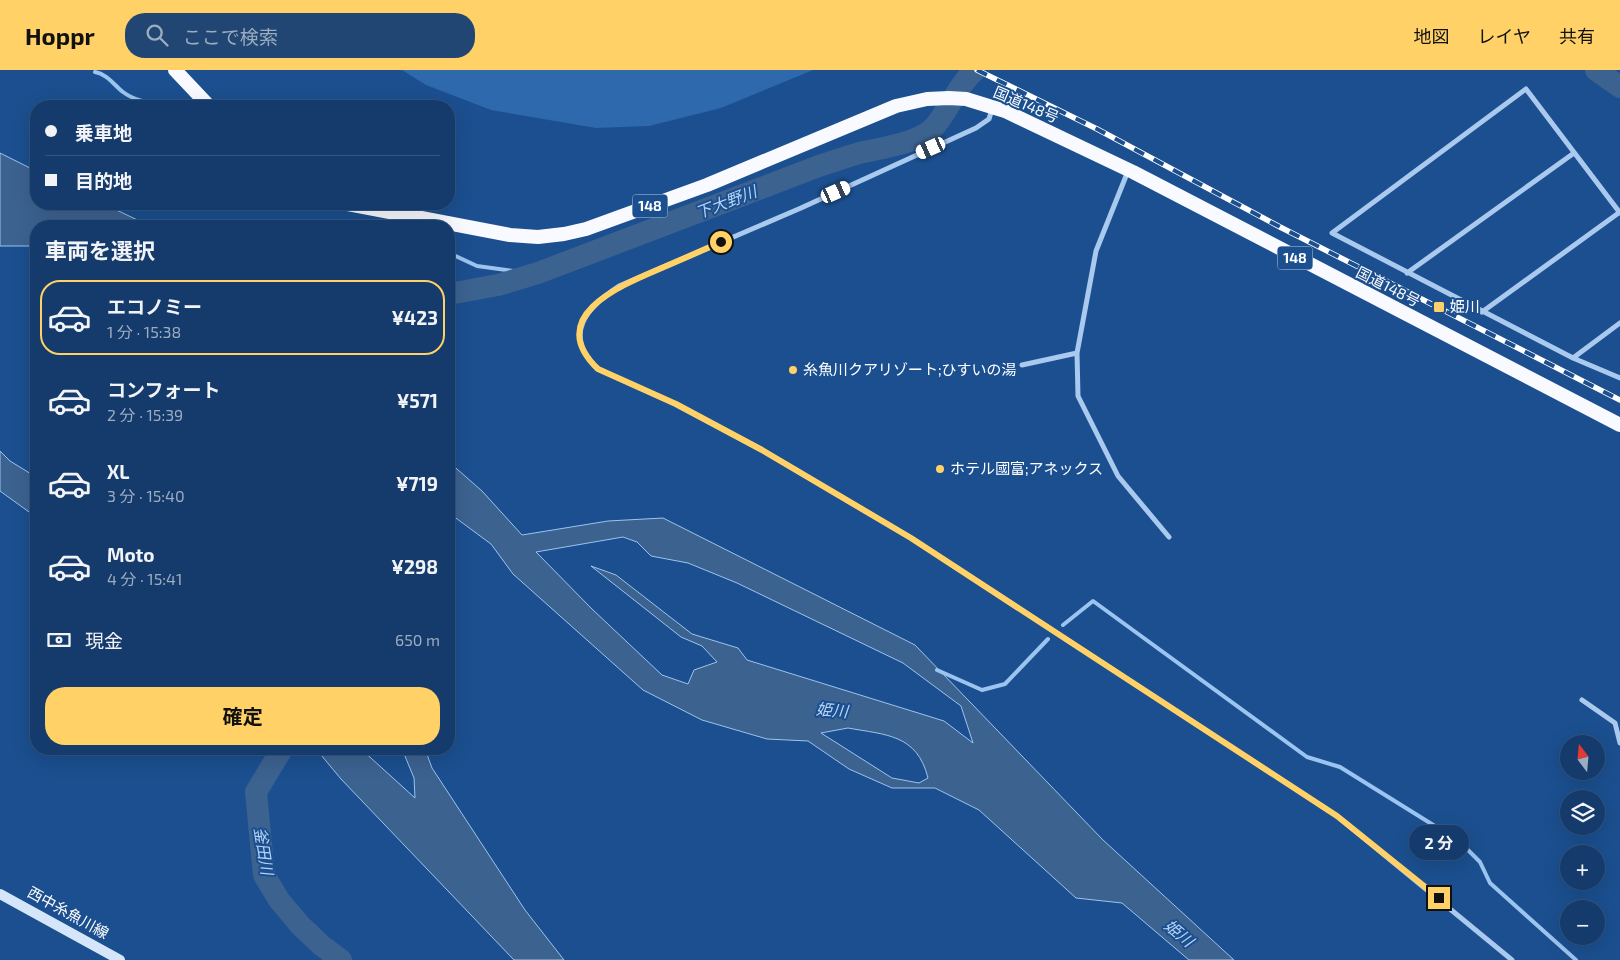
<!DOCTYPE html>
<html lang="ja">
<meta charset="utf-8">
<style>
body{margin:0;font-family:"Exo 2","Noto Sans JP",sans-serif;background:#214673;color:#f1f3f6;height:100vh;display:flex;flex-direction:column;font-size:19px;white-space:nowrap}
*{box-sizing:border-box;margin:0}
p{font-size:16px;color:#9dadc1}
.icon{flex:none;width:28px;height:28px;fill:none;stroke:currentColor;stroke-width:2;stroke-linecap:round;stroke-linejoin:round}
.map{position:relative;flex:1;overflow:hidden}
.panel{position:absolute;left:30px;top:150px;width:425px;height:535px;display:flex;flex-direction:column;background:#143b6b;border-radius:20px;box-shadow:0 5px 20px #0002,0 0 0 1px #33557e}
.panel>*{flex:none}
.guide{position:absolute;left:30px;top:30px;width:425px;height:110px;border-radius:20px;box-shadow:0 5px 20px #0002,0 0 0 1px #33557e;display:grid;align-content:center;height:110px;padding:0 15px;background:#143b6b}
.needle{width:32px;rotate:344deg}
.controls{position:absolute;left:1560px;top:665px;display:grid;gap:10px}
.controls a{display:grid;place-items:center;width:45px;height:45px;border-radius:50%;background:#143b6b;box-shadow:0 5px 20px #0002,0 0 0 1px #33557e;font-size:25px}
.end{position:absolute;width:22px;height:22px;margin:-11px;border:6px solid #ffd166;background:#111;box-shadow:0 0 0 2px #111}
.from{border-radius:50%}
.bubble{position:absolute;height:35px;border-radius:18px;background:#143b6b;box-shadow:0 5px 20px #0002,0 0 0 1px #33557e;font-size:16px;font-weight:700;line-height:35px;text-align:center}
.car{position:absolute;width:15px;height:30px;margin:-15px -8px;border-radius:6px;box-shadow:0 0 4px 1px #0007;background:linear-gradient(#fff 24%,#345 0 40%,#fff 0 76%,#345 0 86%,#fff 0)}
.guide b{display:flex;align-items:center;gap:18px;height:48px;font-size:19px}
.guide b+b{border-top:1px solid #33557e}
.guide i{width:12px;height:12px;background:#f1f3f6}
ul{padding:0;list-style:none}
li{display:flex;align-items:center;gap:15px;height:75px;margin:0 10px 8px;padding:0 5px;border:2px solid transparent;border-radius:20px}
li div{flex:1}
li b{display:block;font-size:19px}
li em{font-style:normal;font-weight:700}
li.on{border-color:#ffd166}
li>.icon{width:45px;height:45px;stroke-width:1.5}
h2{padding:0 15px;font-size:22px;line-height:60px}
.pay{display:flex;align-items:center;gap:12px;height:55px;padding:0 15px;font-size:19px}
.pay p{margin-inline-start:auto}
.primary-button{display:flex;gap:10px;margin-top:auto;padding:10px 15px}
.primary-button a{flex:1;height:58px;border-radius:20px;background:#ffd166;color:#111;font-size:20px;font-weight:700;line-height:58px;text-align:center}
header{display:flex;align-items:center;gap:30px;box-sizing:border-box;height:70px;padding:0 25px;background:#ffd166;color:#111}
header strong{font-size:24px}
nav{display:flex;gap:28px;margin-inline-start:auto;font-size:18px}
.search{width:350px;height:45px;background:#214673;display:flex;align-items:center;gap:12px;box-sizing:border-box;padding:0 18px;border-radius:20px;color:#9dadc1;font-size:19px}
.map>svg:first-child{display:block}
.green{fill:#2e69ad}
.water{fill:#3c6290;stroke:#9cc4f0;fill-rule:evenodd}
.lines{fill:none;stroke-linecap:round;stroke-linejoin:round}
.stream{stroke:#9cc4f0;stroke-width:4}
.river{stroke:#3c6290;stroke-width:22}
.minor{stroke:#a9c9ee;stroke-width:5}
.secondary{stroke:#d6e6fa;stroke-width:10}
.trunk{stroke:#f8faff;stroke-width:14}
.rail-casing{stroke:#fff;stroke-width:5.5}
.rail{stroke:#1b4f8f;stroke-width:4;stroke-dasharray:11;stroke-linecap:butt}
.route{stroke:#ffd166;stroke-width:6}
.poi-dot{fill:#ffd166;stroke:#1b4f8f;stroke-width:2}
.labels{text-anchor:middle;stroke-width:4;stroke-linejoin:round;paint-order:stroke}
.shield{fill:#1b4f8f;stroke:#bbcadd;stroke-width:1}
.shield-label{font-size:14px;font-weight:bold;fill:#fff}
.street-label{font-size:15px;fill:#fff;stroke:#1b4f8f}
.poi-label{font-size:15px;fill:#fff;stroke:#1b4f8f;text-anchor:start}
.water-label{font-size:16px;font-style:italic;fill:#b5d3f5;stroke:#1b4f8f}
</style>
<header>
<strong>Hoppr</strong>
<div class="search"><svg class="icon" aria-label="search" viewBox="0 0 24 24"><circle cx="10" cy="10" r="6"/><path d="M15 15l6 6"/></svg>ここで検索</div>
<nav><a>地図</a><a>レイヤ</a><a>共有</a></nav>
</header>
<div class="map">
<svg width="1620" height="890" viewBox="0 0 1620 890">
<rect width="100%" height="100%" fill="#1b4f8f"/>
<path class="green" d="M 402,0 L 813,0 L 721,38 L 649,56 L 596,58 L 491,40 L 426,15 Z"/>
<path class="water" d="M 0,83 L 36,101 L 36,134 L 104,134 L 150,156 L 36,156 L 36,176 L 0,176 Z
M 0,381 L 10,391 L 36,407 L 36,447 L 0,421 Z
M 449,392 L 482,421 L 522,465 L 608,451 L 663,448 L 915,575 L 1103,770 L 1234,890 L 1189,890 L 1122,833 L 1076,828 L 979,740 L 935,718 L 892,718 L 849,699 L 808,671 L 767,669 L 702,650 L 643,620 L 513,504 L 491,474 L 449,443 ZM 623,467 L 637,472 L 651,486 L 688,493 L 737,513 L 903,593 L 961,636 L 973,673 L 944,651 L 747,590 L 738,578 L 692,564 L 616,505 L 591,496 L 681,567 L 702,576 L 717,592 L 694,600 L 688,614 L 662,605 L 592,539 L 536,482 ZM 848,658 C 886,665 917,664 928,708 L 919,713 L 892,708 L 821,663 Z
M 316,679 L 361,679 L 415,728 L 414,708 L 402,679 L 425,679 L 432,698 L 525,840 L 564,890 L 514,890 L 341,709 Z"/>
<g class="lines">
<path class="stream" d="M 95,2 C 107,4 114,15 123,22 C 136,32 153,33 168,36
M 371,153 L 384,156
M 449,183 L 477,196 L 535,204
M 1063,555 L 1093,531 L 1307,687 L 1340,697 L 1459,771 L 1480,792 L 1490,813 L 1576,890
M 937,600 L 982,620 L 1005,614 L 1048,569"/>
<path class="river" d="M 1596,0 L 1620,17
M 449,224 L 498,215 L 538,203 L 819,96 C 831,92 843,88 856,84 C 878,78 920,74 935,56 C 950,38 957,16 975,0
M 282,679 L 256,722 L 264,805 L 279,830 L 300,855 L 321,875 L 341,890"/>
<path class="minor" d="M 992,39 L 989,49 L 976,58 L 801,138 L 619,216 C 586,238 562,265 598,299 L 675,334 L 762,380 L 911,468 L 1337,746 L 1512,890
M 1128,101 L 1096,181 L 1077,283 L 1078,326 L 1118,406 L 1169,467
M 1620,143 L 1526,19 L 1332,163 L 1573,288 L 1620,308
M 1407,203 L 1574,83
M 1482,242 L 1620,142
M 1573,288 L 1620,253
M 1022,295 L 1077,283
M 1582,630 L 1615,653 L 1620,673"/>
<path class="secondary" d="M 0,824 L 120,890"/>
<path class="trunk" d="M 175,0 L 209,36
M 348,134 L 510,165 L 538,167 L 564,164 L 586,159 L 707,115 L 896,36 L 927,29 L 949,28 L 966,29 L 1005,41 L 1133,102 L 1620,355"/>
<defs>
<path id="rail" d="M 977,0 L 1097,59 L 1280,157 L 1620,330"/>
</defs>
<use href="#rail" class="rail-casing"/>
<use href="#rail" class="rail"/>
</g>
<g class="lines">
<path class="route" d="M 721,172 C 699,182 678,191 657,200 C 617,217 545,248 598,299 L 676,334 L 762,380 L 911,468 L 1337,746 L 1439,828"/>
</g>
<g class="poi-dot">
<rect x="1433" y="231" width="12" height="12" rx="2.5"/>
<circle cx="793" cy="300" r="5"/>
<circle cx="940" cy="399" r="5"/>
</g>
<g class="labels">
<g class="shield">
<rect x="632.5" y="124.5" width="35" height="23" rx="4"/>
<rect x="1277.5" y="176.5" width="35" height="23" rx="4"/>
</g>
<g class="shield-label">
<text x="650" y="141">148</text>
<text x="1295" y="193">148</text>
</g>
<g class="street-label">
<text transform="translate(1026 35) rotate(23)" y="5">国道148号</text>
<text transform="translate(1388 217) rotate(27)" y="5">国道148号</text>
<text transform="translate(68 843) rotate(29)" y="5">西中糸魚川線</text>
</g>
<g class="poi-label">
<text x="1450" y="242">姫川</text>
<text x="803" y="305">糸魚川クアリゾート;ひすいの湯</text>
<text x="950" y="404">ホテル國富;アネックス</text>
</g>
<g class="water-label">
<text transform="translate(726 132) rotate(-21)" y="6">下大野川</text>
<text transform="translate(832 640) rotate(5)" y="6">姫川</text>
<text transform="translate(264 781) rotate(81)" y="6">釜田川</text>
<text transform="translate(1179 863) rotate(40)" y="6">姫川</text>
</g>
</g>
</svg>
<div class="controls">
<a><svg class="needle" viewBox="-14 -14 28 28"><path d="M0-13l5 13h-10z" fill="#e53935"/><path d="M0 13l5-13h-10z" fill="#9dadc1"/></svg></a>
<a><svg class="icon" aria-label="layers" viewBox="0 0 24 24"><path d="M12 4l9 5-9 5-9-5zM3 14l9 5 9-5"/></svg></a>
<a>+</a>
<a>−</a>
</div>
<i class="end from" style="left:721px;top:172px"></i>
<i class="end" style="left:1439px;top:828px"></i>
<div class="bubble" style="left:1409px;top:755px;width:60px">2 分</div>
<i class="car" style="left:931px;top:78px;rotate:246deg"></i>
<i class="car" style="left:836px;top:122px;rotate:66deg"></i>
<div class="guide">
<b><i class="from"></i>乗車地</b>
<b><i></i>目的地</b>
</div>
<section class="panel">
<h2>車両を選択</h2>
<ul>
<li class="on"><svg class="icon" aria-label="car" viewBox="0 0 24 24"><path d="M5 17H2v-5l4-1 3-4h7l3 4 3 1v5h-3M9 17h6M6 11h13"/><circle cx="7" cy="17" r="2"/><circle cx="17" cy="17" r="2"/></svg><div><b>エコノミー</b><p>1 分 · 15:38</p></div><em>¥423</em></li>
<li><svg class="icon" aria-label="car" viewBox="0 0 24 24"><path d="M5 17H2v-5l4-1 3-4h7l3 4 3 1v5h-3M9 17h6M6 11h13"/><circle cx="7" cy="17" r="2"/><circle cx="17" cy="17" r="2"/></svg><div><b>コンフォート</b><p>2 分 · 15:39</p></div><em>¥571</em></li>
<li><svg class="icon" aria-label="car" viewBox="0 0 24 24"><path d="M5 17H2v-5l4-1 3-4h7l3 4 3 1v5h-3M9 17h6M6 11h13"/><circle cx="7" cy="17" r="2"/><circle cx="17" cy="17" r="2"/></svg><div><b>XL</b><p>3 分 · 15:40</p></div><em>¥719</em></li>
<li><svg class="icon" aria-label="car" viewBox="0 0 24 24"><path d="M5 17H2v-5l4-1 3-4h7l3 4 3 1v5h-3M9 17h6M6 11h13"/><circle cx="7" cy="17" r="2"/><circle cx="17" cy="17" r="2"/></svg><div><b>Moto</b><p>4 分 · 15:41</p></div><em>¥298</em></li>
</ul>
<div class="pay"><svg class="icon" aria-label="cash" viewBox="0 0 24 24"><path d="M3 7h18v10H3z"/><circle cx="12" cy="12" r="2"/></svg>現金<p>650 m</p></div>
<div class="primary-button"><a>確定</a></div>
</section>
</div>
